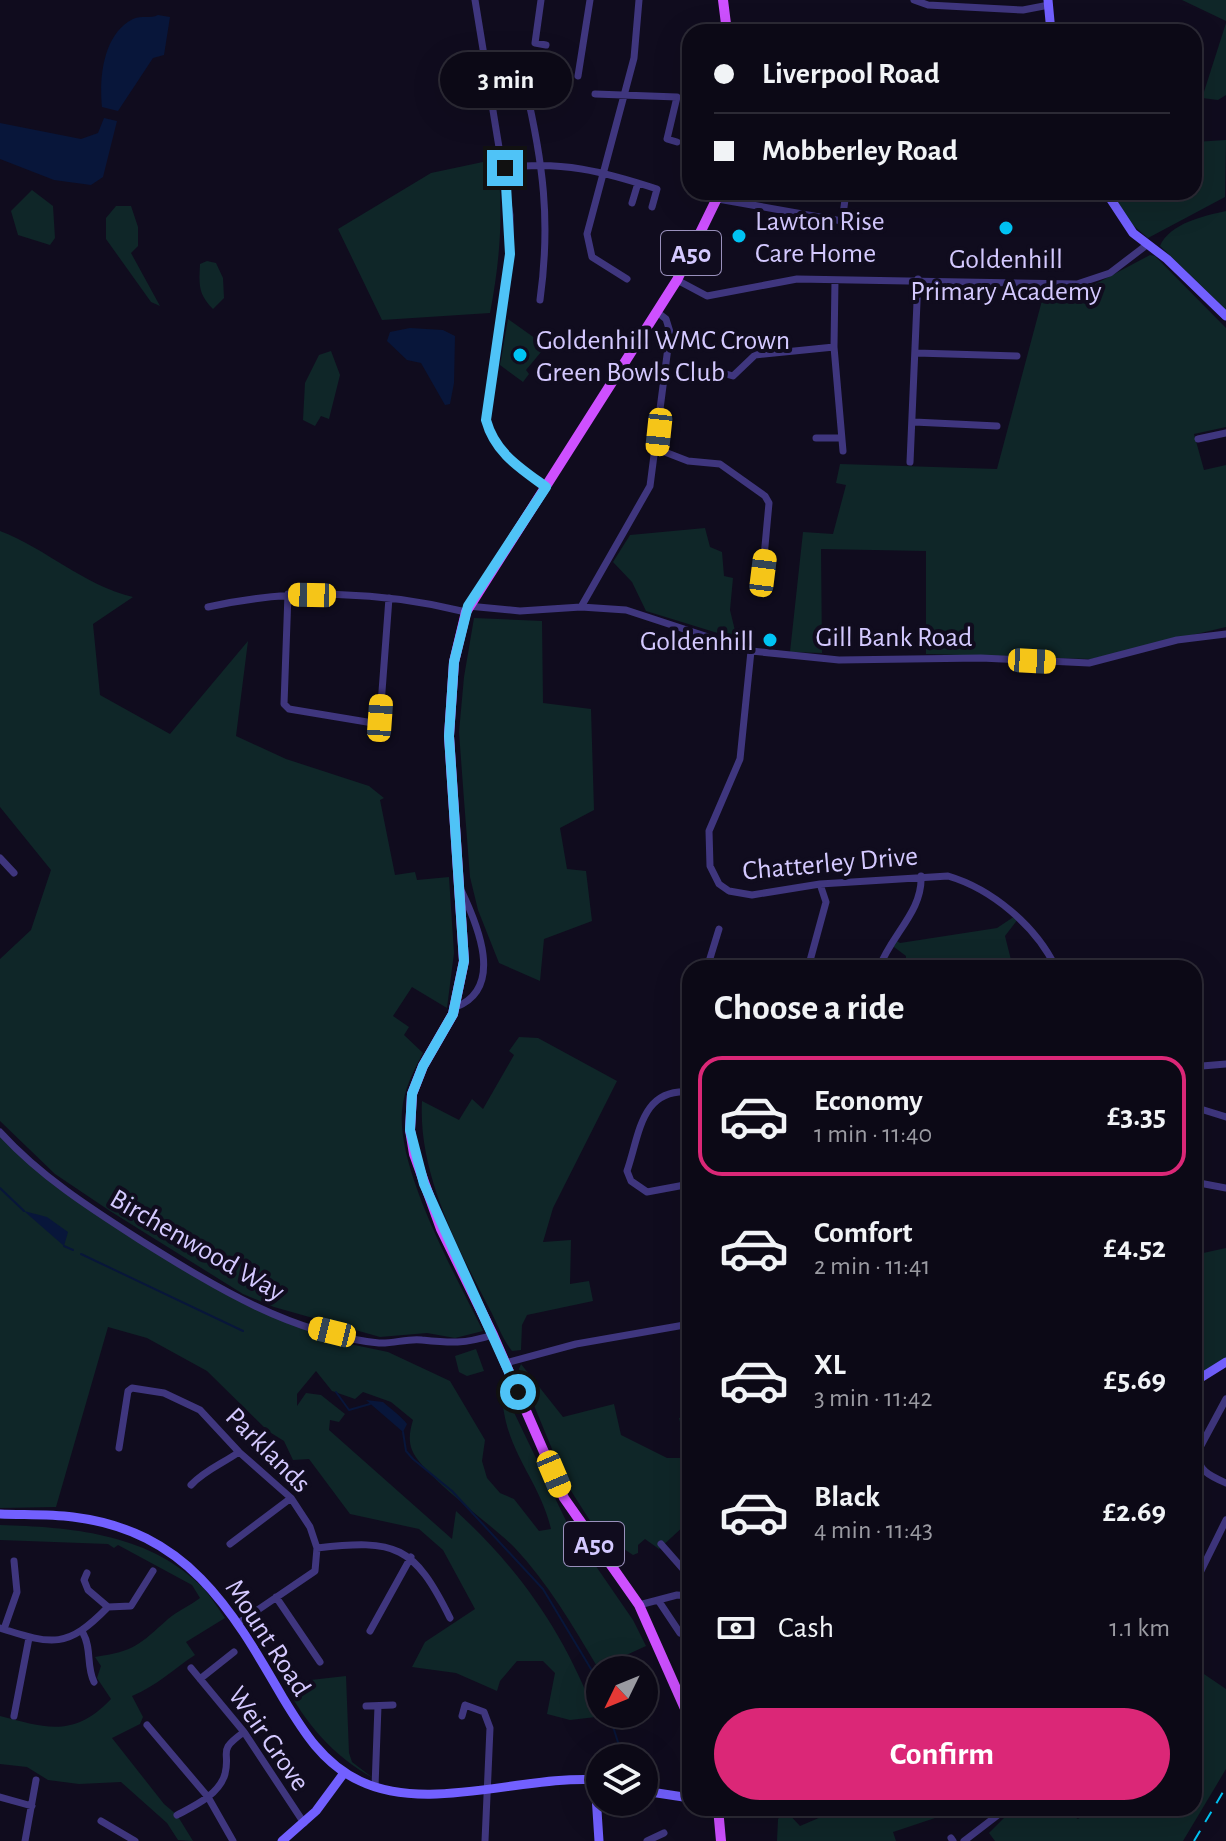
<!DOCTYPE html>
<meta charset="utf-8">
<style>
body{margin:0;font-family:"Alegreya Sans",sans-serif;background:#15121f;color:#f1f3f6;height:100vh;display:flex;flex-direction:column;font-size:30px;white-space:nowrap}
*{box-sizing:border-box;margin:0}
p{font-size:26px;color:#9a9aa1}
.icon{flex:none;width:44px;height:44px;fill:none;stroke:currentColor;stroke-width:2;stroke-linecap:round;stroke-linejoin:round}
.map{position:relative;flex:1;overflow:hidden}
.panel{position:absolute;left:682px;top:960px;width:520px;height:856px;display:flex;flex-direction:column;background:#0c0916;border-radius:24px;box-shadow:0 8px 32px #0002,0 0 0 2px #2c2a35}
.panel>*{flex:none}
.guide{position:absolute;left:682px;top:24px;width:520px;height:176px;border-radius:24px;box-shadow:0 8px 32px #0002,0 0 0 2px #2c2a35;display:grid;align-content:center;height:176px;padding:0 32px;background:#0c0916}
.needle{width:52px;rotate:227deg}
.buttons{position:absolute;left:586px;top:1656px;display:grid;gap:16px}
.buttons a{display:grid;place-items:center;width:72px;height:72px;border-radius:50%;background:#0c0916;box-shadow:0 8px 32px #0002,0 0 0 2px #2c2a35;font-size:40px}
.end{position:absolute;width:36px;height:36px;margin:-18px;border:10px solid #4fc3f7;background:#111;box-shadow:0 0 0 4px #111}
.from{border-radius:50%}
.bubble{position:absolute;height:56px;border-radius:28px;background:#0c0916;box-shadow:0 8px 32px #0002,0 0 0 2px #2c2a35;font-size:26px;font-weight:700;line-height:56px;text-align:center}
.car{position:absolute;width:24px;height:48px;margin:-24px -12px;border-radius:10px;box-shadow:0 0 6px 2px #0007;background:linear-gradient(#f5c518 24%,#345 0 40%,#f5c518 0 76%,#345 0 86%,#f5c518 0)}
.guide b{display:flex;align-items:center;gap:28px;height:76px;font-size:30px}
.guide b+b{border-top:2px solid #2c2a35}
.guide i{width:20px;height:20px;background:#f1f3f6}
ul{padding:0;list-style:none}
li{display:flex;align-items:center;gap:24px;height:120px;margin:0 16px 12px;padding:0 16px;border:4px solid transparent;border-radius:24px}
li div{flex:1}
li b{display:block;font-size:30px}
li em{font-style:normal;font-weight:700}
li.active{border-color:#db2777}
li>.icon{width:72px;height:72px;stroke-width:1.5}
h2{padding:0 32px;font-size:36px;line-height:96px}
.pay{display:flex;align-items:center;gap:20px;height:88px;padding:0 32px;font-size:30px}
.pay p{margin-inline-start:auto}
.action{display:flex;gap:16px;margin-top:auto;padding:16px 32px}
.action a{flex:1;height:92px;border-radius:48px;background:#db2777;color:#fff;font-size:32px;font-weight:700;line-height:92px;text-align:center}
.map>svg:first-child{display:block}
.green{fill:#0f2628}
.water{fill:#08163a}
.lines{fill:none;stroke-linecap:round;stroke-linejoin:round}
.stream{stroke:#08163a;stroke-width:2}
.street{stroke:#3f367e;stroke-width:7}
.secondary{stroke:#7260ff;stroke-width:9}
.primary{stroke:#ce50ff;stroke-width:10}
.rail{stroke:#00c4f4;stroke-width:2;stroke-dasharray:12 10;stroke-linecap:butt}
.route{stroke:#4fc3f7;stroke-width:10}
.poi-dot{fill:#00c4f4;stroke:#100c1e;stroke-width:3}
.labels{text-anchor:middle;stroke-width:8;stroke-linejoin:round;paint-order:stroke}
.shield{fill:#100c1e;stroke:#9990bc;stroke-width:2}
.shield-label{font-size:26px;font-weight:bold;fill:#d4c9ff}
.poi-label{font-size:28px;fill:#d4c9ff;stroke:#100c1e;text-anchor:start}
.street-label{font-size:28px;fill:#d4c9ff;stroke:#100c1e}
</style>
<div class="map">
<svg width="1226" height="1841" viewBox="0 0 1226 1841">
<rect width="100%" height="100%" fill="#100c1e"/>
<path class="green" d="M 1182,0 L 1226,0 L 1226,21 Z
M 1226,23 L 1226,95 L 1218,100 L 1202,98 Z
M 1226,140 L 1225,197 L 1148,238 L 1129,222 L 1109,192 L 1194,192 L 1194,142 Z
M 497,159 C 504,211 500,261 490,313 L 382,320 L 338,229 L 431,173 Z
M 32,190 L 53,206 L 55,238 L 50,245 L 18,235 L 11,211 Z
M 116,206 L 131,206 L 138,227 L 138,246 L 131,253 L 160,306 L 151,302 L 106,239 L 106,218 Z
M 1226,211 L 1226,310 L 1160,246 C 1170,223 1204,216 1226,211 Z
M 1150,255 L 1155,256 L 1226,328 L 1226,427 L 1194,434 L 1204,470 L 1226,465 L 1226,627 L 1091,659 L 926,654 L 926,551 L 821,549 L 822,653 L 790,652 L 803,532 L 833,534 L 846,485 L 836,483 L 840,464 L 997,469 L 1044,293 L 1086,289 Z
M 207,261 L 216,263 L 223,278 L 224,298 L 213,309 C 198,294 199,285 200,264 Z
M 508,319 L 546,346 L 526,370 L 529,374 L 523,382 L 500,365 Z
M 331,351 L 340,375 L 329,419 L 321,416 L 315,426 L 303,420 L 305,383 L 319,355 Z
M 705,528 L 710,547 L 722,552 L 724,576 L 733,578 L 730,610 L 737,639 L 646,611 L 632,582 L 613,562 L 630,535 Z
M 0,531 C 47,549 83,585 133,597 L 93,624 L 100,695 L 170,734 L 248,641 L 236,736 L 286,759 L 369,786 L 384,798 L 380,800 L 395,875 L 415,872 L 417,880 L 449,877 L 454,953 L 447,1008 L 412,987 L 393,1016 L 409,1027 L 404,1035 L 423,1053 C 413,1072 404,1089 402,1111 C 397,1171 456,1276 483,1331 L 455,1338 L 427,1333 L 380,1337 L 274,1307 L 243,1294 L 110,1211 L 55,1174 L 0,1121 L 0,959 L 31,930 L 51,870 L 0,807 Z
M 474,618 L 542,621 L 543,703 L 591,709 L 594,810 L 560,828 L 567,869 L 586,871 L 592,921 L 544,939 L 540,981 L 499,963 L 478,910 L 470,877 L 464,800 L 459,732 L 464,677 Z
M 1015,916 L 1018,919 L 1005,936 L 1013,968 L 906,968 L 906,956 L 890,944 L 892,938 L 900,943 L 997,928 Z
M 519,1037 L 538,1038 L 617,1081 L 553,1208 L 543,1242 L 571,1240 L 570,1284 L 589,1281 L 593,1301 L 527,1315 L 522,1325 L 521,1350 L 512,1351 C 502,1339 497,1322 489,1308 C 457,1246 418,1173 422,1101 L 459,1120 L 472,1099 L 483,1109 L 514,1055 L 509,1051 Z
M 0,1132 L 79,1200 L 260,1310 L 344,1335 L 340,1342 L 388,1352 L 450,1381 L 485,1440 L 482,1461 L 487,1478 L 500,1493 L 514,1499 L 539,1531 L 551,1529 C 540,1482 509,1455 503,1406 L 510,1404 L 569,1527 L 633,1620 L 646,1646 L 598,1668 C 573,1626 548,1583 514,1547 C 491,1524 422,1475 412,1450 C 408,1440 410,1430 413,1420 L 391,1402 L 363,1392 L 355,1399 L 332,1391 L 316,1371 L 297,1394 L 297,1406 L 306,1393 L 321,1395 L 345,1414 L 339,1422 L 330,1420 L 329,1430 L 452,1539 L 456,1511 C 520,1569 566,1636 596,1717 L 570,1720 L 547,1714 L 555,1673 L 543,1661 L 517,1661 L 500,1681 L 497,1691 L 456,1673 L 412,1667 L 425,1642 L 475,1609 L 443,1550 L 419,1529 L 350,1514 L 309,1459 L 293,1460 L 284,1441 L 268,1431 L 207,1371 L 147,1338 L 108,1327 L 56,1507 L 0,1508 Z
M 1226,1248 L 1226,1362 L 1194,1379 L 1194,1255 Z
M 476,1349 L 484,1371 L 467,1376 L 459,1372 L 455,1356 Z
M 521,1364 L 563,1417 L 614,1404 L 621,1435 L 667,1458 L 689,1458 L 679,1418 L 690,1415 L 690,1527 L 686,1524 L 659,1549 L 645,1539 L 638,1545 L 638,1553 L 633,1555 L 618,1545 L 608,1549 L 566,1483 L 519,1369 Z
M 0,1525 C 69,1527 146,1533 199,1584 C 209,1593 217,1607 225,1618 L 186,1642 L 195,1655 C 172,1670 158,1685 132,1696 L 143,1717 L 140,1724 L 112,1738 L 164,1804 L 177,1815 L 193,1841 L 178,1840 L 167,1823 L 121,1782 L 79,1784 L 48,1780 L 27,1767 L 0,1764 L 0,1716 C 46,1728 74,1738 111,1699 L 97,1678 L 101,1666 L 95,1657 C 135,1651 139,1645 168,1619 C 177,1611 190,1606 200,1598 L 192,1585 L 118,1545 L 114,1548 L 108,1544 L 0,1540 Z
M 1198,1670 L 1226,1689 L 1226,1769 L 1183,1841 L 995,1841 L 989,1833 L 1014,1808 L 1060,1808 L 1078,1819 L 1091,1808 L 1194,1808 L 1194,1681 Z
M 346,1676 L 349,1753 L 352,1762 L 373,1778 C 332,1755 306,1724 284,1683 Z
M 872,1808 L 935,1808 L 938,1817 L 893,1832 L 896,1841 L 777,1841 L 778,1819 L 786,1811 L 800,1826 L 835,1811 Z"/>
<path class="water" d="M 158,15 L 170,17 L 164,55 L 153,58 L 118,111 L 102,107 C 99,78 103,34 133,19 C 142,15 150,19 158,15 Z
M 104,118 L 117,121 L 103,177 L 91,185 L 54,180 L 0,159 L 0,123 L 81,139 L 98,133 Z
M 410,328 L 443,330 L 455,336 L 454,383 L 450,404 L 445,405 L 421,363 L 407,360 L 387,341 L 390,332 Z
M 24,1211 L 47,1217 L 68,1232 L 64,1246 Z
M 366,1400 L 383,1402 C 390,1408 403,1418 407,1424 L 403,1432 Z"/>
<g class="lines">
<path class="stream" d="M 0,1188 L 24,1211
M 64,1246 L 73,1250
M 81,1254 L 243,1331
M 336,1392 L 349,1410 L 370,1404
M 403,1432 L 406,1451 L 413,1459 L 452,1491 L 543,1589 L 600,1684
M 609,1714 L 623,1758"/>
<path class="street" d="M 475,0 L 510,215 L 510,254 L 486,420 C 495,453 520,468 546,487
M 541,0 L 535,43 L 546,45
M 914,0 L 928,5 L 1023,10 L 1049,5
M 726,26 L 843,32
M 578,76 L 590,0
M 525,85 C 543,162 551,221 540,300
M 595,94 L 677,97 L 667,139 L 677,142
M 505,168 C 560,160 605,172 657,189 L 652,207
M 718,199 L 842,221
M 632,203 L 638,183
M 842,222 L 846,192
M 627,279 L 592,257 L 587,234 L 634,58 L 639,0
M 677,280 L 707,296 L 797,279 L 1077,284 L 1110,273 L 1148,244
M 835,280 L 834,347 L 843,451
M 916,353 L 1017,356
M 716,371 L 733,376 L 755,355 L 834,347
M 914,422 L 997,426
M 816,438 L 841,438
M 1198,439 L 1226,433
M 657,449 L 688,461 L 720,464 L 765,496 L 769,503 L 761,589
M 910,462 L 918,279
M 288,594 L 284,704 L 289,709 L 373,723 L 380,718 L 389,598
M 468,606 L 520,611 L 581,607 L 626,610 L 751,651 L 839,660 L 981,658 L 1089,663 L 1177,640 L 1226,634
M 208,607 C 293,588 382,591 466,612
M 581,607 L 650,486 L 670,332 L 666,319 L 657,312
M 751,651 L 740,759 L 709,831 L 710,866 L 719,884 L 729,891 L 752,895 L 820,884 L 948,876 C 992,889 1036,926 1056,968
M 0,858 L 14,873
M 707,968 L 719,929
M 808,968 L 826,902 L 820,884
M 879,968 C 891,935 923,911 921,876
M 456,1007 C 505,988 477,924 462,892
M 1202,1066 L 1226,1064
M 690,1092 C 641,1088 640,1133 627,1171 L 631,1181 L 647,1192 L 690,1184
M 1194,1107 L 1226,1117
M 0,1132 C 40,1176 90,1208 140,1240 C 214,1286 290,1334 379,1343 C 393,1344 408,1338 422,1340 C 451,1343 464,1344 493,1335
M 1194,1182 L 1226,1188
M 506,1363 L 576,1344 L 690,1324
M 1226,1399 L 1198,1451 C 1196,1470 1210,1476 1226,1483
M 119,1448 L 128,1391 L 132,1388 L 164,1393 L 200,1410 L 239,1452 L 291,1498 L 310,1527 L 317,1548 L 315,1571 L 240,1622
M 191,1485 C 205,1470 222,1464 239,1452
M 230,1544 L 291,1498
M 661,1544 L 690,1577
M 317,1548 C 396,1539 414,1545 450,1618
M 87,1573 L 84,1580 L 88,1590 L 108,1607
M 1194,1585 L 1226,1520
M 276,1597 L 320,1662
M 658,1600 L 680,1633
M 639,1605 L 677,1595 L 690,1596
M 0,1628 C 53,1645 67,1649 108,1607 L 131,1606 L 153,1571
M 4,1629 L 17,1592 L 14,1561
M 370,1631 L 411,1557
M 83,1633 C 92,1649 86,1666 94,1682
M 191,1668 L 244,1732 L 304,1823
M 200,1679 L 234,1652
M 366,1706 L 393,1705
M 14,1716 L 29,1638
M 462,1716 L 465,1705 L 484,1712 L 490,1728 L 485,1841
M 147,1725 L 208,1797 L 233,1841
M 375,1787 L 378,1706
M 0,1797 L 32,1806
M 177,1815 C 194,1806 219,1795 225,1774 C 231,1750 216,1752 244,1732
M 101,1821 L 135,1841
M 951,1838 L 953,1841
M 25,1841 L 36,1780
M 647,1841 L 664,1833
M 964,1841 L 1007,1808"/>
<path class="secondary" d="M 1048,0 L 1051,32
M 1106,192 L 1133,233 L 1167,259 L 1226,316
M 1194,1382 L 1226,1362
M 0,1514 C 24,1515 49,1514 73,1517 C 187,1531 231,1608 283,1698 C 303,1731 323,1764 360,1781 C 428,1814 526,1774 600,1780
M 595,1780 L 599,1841
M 644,1791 L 690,1798
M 282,1841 L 316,1811 L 344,1773"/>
<path class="primary" d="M 723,0 L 727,32
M 690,1720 L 639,1605 L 564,1498 L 493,1335 L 441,1229 L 414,1154 L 410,1130 L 412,1094 L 423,1066 L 453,1014 L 464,961 L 449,736 L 454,662 L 466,612 L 677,280 L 720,192
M 718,1808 L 721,1841"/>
<path class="rail" d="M 1194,1841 L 1226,1787"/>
</g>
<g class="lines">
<path class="route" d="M 505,168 L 510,254 L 486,420 C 495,453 520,468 546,487 L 468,606 L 454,662 L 449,736 L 464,961 L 453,1014 L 423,1066 L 412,1094 L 410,1130 L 424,1184 L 518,1392"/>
</g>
<g class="poi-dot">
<circle cx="1006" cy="228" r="8"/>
<circle cx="739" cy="236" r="8"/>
<circle cx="520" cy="355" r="8"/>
<circle cx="770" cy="640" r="8"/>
</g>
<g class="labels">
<g class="shield">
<rect x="661" y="231" width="60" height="44" rx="6"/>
<rect x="564" y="1522" width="60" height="44" rx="6"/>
</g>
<g class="shield-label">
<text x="691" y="262">A50</text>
<text x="594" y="1553">A50</text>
</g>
<g class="poi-label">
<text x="755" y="230">Lawton Rise<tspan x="755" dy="32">Care Home</tspan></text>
<text x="1006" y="268" text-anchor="middle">Goldenhill<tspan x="1006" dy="32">Primary Academy</tspan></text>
<text x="536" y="349">Goldenhill WMC Crown<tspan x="536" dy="32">Green Bowls Club</tspan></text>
<text x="754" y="650" text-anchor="end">Goldenhill</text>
</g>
<g class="street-label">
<text x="894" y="646">Gill Bank Road</text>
<text transform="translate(830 862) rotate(-5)" y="10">Chatterley Drive</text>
<text transform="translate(198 1244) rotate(30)" y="10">Birchenwood Way</text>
<text transform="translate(269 1449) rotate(45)" y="10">Parklands</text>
<text transform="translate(269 1637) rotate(57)" y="10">Mount Road</text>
<text transform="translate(270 1738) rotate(55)" y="10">Weir Grove</text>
</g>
</g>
</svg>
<div class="buttons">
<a><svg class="needle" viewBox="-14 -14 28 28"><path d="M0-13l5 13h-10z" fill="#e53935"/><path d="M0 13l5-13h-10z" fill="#9a9aa1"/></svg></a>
<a><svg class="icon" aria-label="layers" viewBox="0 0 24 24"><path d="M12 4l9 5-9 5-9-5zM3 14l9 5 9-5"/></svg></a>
</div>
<i class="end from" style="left:518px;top:1392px"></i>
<i class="end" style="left:505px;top:168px"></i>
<div class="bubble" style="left:440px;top:52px;width:132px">3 min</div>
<i class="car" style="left:659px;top:432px;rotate:186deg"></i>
<i class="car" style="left:763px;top:573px;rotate:7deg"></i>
<i class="car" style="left:312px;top:595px;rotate:271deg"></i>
<i class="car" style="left:1032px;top:661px;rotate:93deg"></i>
<i class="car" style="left:380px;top:718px;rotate:4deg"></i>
<i class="car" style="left:332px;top:1332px;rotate:284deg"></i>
<i class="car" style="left:554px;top:1474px;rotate:157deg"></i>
<div class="guide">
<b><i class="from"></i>Liverpool Road</b>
<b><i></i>Mobberley Road</b>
</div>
<section class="panel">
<h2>Choose a ride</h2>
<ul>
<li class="active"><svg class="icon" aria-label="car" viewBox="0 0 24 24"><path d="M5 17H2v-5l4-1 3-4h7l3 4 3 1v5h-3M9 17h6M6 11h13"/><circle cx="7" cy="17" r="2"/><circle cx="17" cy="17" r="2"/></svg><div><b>Economy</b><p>1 min · 11:40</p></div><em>£3.35</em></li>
<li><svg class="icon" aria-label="car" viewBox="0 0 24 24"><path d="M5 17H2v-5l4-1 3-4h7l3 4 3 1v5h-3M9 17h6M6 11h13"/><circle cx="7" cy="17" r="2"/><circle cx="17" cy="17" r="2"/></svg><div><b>Comfort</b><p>2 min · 11:41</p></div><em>£4.52</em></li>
<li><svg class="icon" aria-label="car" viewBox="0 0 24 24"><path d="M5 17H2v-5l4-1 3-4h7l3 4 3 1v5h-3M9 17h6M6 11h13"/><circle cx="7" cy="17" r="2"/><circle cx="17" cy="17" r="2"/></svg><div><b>XL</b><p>3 min · 11:42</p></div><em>£5.69</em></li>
<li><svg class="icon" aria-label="car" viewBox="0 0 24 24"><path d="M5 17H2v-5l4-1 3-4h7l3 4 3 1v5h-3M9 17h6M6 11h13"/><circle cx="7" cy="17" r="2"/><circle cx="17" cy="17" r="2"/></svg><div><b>Black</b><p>4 min · 11:43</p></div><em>£2.69</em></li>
</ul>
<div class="pay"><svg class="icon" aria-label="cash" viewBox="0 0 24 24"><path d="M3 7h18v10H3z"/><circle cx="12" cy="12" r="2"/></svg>Cash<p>1.1 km</p></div>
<div class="action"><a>Confirm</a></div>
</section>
</div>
